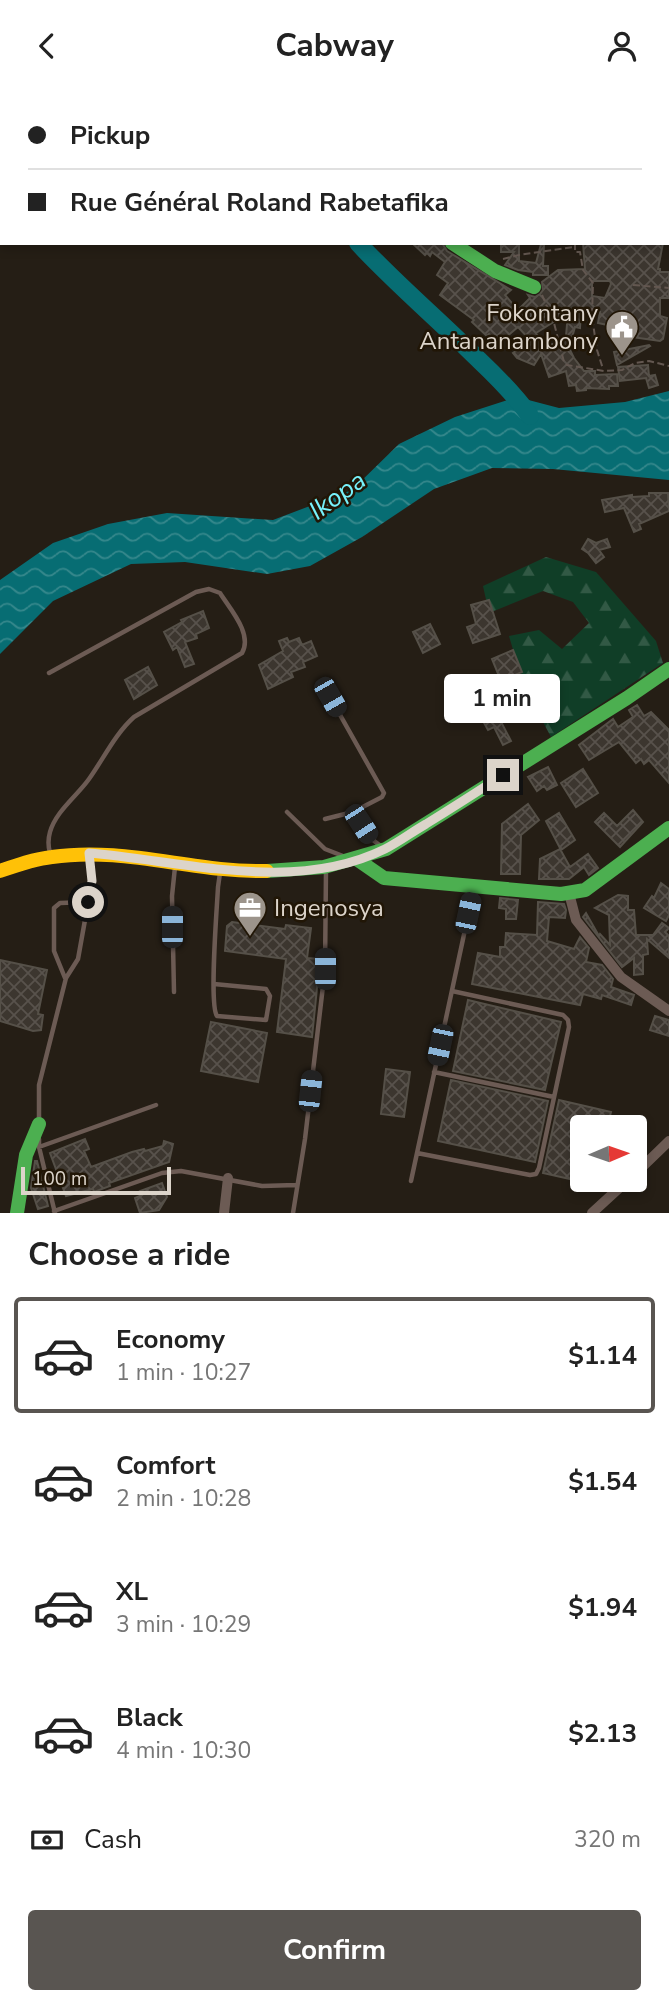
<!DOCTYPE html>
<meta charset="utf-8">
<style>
body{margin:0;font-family:"Nunito Sans",sans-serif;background:#f2f2f2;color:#222;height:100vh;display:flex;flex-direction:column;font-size:26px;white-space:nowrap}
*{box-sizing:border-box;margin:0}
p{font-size:23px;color:#767676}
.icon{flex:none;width:38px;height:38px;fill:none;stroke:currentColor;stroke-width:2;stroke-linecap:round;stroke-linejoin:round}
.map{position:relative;height:1122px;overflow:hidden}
.panel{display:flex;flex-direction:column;background:#fff;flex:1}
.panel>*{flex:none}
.banner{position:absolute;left:0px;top:0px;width:670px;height:154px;box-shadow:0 4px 10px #0003;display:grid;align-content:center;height:154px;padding:0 28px;background:#fff}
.needle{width:46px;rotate:88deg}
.controls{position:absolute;left:570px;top:1024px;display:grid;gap:14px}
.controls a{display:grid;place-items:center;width:77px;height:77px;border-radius:7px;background:#fff;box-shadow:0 4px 10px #0003;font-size:35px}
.scale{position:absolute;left:21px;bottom:18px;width:150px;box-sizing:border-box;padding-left:7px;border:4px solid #dcd4ca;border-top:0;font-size:19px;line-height:24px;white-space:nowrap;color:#dcd4ca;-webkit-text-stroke:5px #211606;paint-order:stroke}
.end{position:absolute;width:32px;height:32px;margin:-16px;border:9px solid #dcd4ca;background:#111;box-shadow:0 0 0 4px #111}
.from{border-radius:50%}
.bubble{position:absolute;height:49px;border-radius:7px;background:#fff;box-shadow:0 4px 10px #0003;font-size:23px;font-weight:700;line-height:49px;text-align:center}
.car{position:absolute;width:21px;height:42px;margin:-21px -10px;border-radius:9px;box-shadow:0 0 5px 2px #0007;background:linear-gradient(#222 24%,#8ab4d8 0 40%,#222 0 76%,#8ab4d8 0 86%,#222 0)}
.banner b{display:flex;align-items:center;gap:24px;height:66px;font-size:26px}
.banner b+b{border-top:2px solid #e0e0e0}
.banner i{width:18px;height:18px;background:#222}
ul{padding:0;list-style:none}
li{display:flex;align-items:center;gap:21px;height:116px;margin:0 14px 10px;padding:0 14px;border:4px solid transparent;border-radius:7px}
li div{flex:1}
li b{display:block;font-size:26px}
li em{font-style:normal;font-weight:700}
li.selected{border-color:#595551}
li>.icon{width:63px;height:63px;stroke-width:1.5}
h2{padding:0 28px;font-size:32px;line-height:84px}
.pay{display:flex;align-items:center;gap:18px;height:77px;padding:0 28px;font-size:26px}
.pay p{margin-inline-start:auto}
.button{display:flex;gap:14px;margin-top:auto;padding:14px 28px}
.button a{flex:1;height:80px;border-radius:7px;background:#595551;color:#fff;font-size:28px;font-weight:700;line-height:80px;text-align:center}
header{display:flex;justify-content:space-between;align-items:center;height:91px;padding:0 28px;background:#fff;font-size:32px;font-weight:700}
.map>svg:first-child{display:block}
.forest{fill:url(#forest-firs)}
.water{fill:url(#water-waves)}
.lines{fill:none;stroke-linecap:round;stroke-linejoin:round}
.river{stroke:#076d73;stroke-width:18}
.building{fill:url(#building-cross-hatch);stroke:#555048;stroke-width:2;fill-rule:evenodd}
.path{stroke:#635750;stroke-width:2;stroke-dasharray:7 3.5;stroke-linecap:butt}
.lane{stroke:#6c5b54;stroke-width:4.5}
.street{stroke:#6c5b54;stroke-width:10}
.fast{stroke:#4caf50;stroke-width:14}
.slow{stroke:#ffc107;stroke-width:14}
.route{stroke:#dcd4ca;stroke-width:9}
.labels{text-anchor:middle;stroke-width:5;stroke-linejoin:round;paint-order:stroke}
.poi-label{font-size:24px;fill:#dcd4ca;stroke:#211606;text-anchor:end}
.water-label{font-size:26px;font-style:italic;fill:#77f2fb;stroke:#211606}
</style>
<header><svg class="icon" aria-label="back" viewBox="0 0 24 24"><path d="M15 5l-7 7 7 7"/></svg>Cabway<svg class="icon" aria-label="person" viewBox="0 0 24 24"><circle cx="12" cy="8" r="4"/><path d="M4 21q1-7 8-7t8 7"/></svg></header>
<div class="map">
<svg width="669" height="1122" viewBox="0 0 669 1122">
<defs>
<pattern id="forest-firs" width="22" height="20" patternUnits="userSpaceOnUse" patternTransform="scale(1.75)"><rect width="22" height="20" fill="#103e27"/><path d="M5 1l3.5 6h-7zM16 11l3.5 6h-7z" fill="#325945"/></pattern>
<pattern id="water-waves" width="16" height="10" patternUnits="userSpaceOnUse" patternTransform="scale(1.75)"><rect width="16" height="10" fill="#076d73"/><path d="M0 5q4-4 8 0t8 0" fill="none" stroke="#36888c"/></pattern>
<pattern id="building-cross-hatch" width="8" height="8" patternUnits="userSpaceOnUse" patternTransform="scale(1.75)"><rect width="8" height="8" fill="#3c362f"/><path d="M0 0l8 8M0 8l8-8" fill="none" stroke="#58524c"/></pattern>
</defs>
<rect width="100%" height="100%" fill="#251e15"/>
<path class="forest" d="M 546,466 L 596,481 L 656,550 L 663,572 L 551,646 C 533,613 519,581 509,545 L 539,539 L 562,558 L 589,532 L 573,511 L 543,500 L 489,522 L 483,495 Z"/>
<path class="water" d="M 669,300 L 669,389 L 553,378 L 492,377 L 434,398 L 362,446 L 310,475 L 267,483 L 185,471 L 131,473 L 53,510 L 0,563 L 0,489 L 53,452 L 108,433 L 167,422 L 273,429 L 352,399 L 399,353 L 455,326 L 517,306 L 559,317 L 625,311 Z"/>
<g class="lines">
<path class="river" d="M 203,0 L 205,2
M 358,152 C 396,193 439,229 479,269 C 498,287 515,304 530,325"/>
</g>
<path class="building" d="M 412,152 L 442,152 L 447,160 L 511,199 L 505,204 L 518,219 L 530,207 L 528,204 L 535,206 L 540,203 L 543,199 L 542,191 L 558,179 L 585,178 L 583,152 L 663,152 L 658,178 L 660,178 L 660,181 L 669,181 L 669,207 L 660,207 L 660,225 L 667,227 L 663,248 L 660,250 L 611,243 L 610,238 L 612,235 L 598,232 L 600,221 L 581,220 L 580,237 L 575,236 L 569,257 L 574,267 L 584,280 L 595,280 L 595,284 L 617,283 L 618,295 L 609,295 L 609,298 L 586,297 L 586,299 L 577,300 L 576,294 L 569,295 L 566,280 L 549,286 L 541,263 L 534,274 L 517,267 L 513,262 L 531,250 L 518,236 L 498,253 L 489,243 L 487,245 L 472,231 L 474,229 L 440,204 L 448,192 L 437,184 L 445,171 L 432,161 L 430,165 L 427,162 L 425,164 ZM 592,190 L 610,190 L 611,193 L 605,207 L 592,205 ZM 568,222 L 566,245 L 560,248 L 561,250 L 545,256 L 536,242 Z
M 501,152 L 519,152 L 519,170 L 536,172 L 541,153 L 544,154 L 543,175 L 548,175 L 548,184 L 533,184 L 533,181 L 518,179 L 505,174 L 514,161 L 501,161 Z
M 649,254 L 650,255 L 617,274 L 614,261 Z
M 648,274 L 649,285 L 655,284 L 658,294 L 649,297 L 646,287 L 620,290 L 618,276 Z
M 649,402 L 668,402 L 669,420 L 639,433 L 641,438 L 634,441 L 624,417 L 605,421 L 602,409 L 632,404 L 632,406 L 649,405 Z
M 588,448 L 596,452 L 607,448 L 610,456 L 599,459 L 604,466 L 596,472 L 588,462 L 582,458 Z
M 489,509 L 500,543 L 473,552 L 467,536 L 476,533 L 471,514 Z
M 203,520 L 209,537 L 196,543 L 197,547 L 185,551 L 194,573 L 185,576 L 177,556 L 173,559 L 164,541 L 182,531 L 181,529 Z
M 430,533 L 440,553 L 423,562 L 413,541 Z
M 287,547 L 289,551 L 299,547 L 302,554 L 311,550 L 317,565 L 303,571 L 305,576 L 291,581 L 293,586 L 268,598 L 259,574 L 283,560 L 279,550 Z
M 513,559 L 522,581 L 501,590 L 492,568 Z
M 148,576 L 157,594 L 134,608 L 125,589 Z
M 637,614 L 644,625 L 651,621 L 669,639 L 669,692 L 649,669 L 644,673 L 641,668 L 636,672 L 619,651 L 589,669 L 579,654 L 613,628 L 618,636 L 633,626 L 629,619 Z
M 497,623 L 511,650 L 503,654 L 494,636 L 488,639 L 483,630 Z
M 548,676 L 557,694 L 547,699 L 544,695 L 537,700 L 528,686 Z
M 583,678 L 598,702 L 576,716 L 561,692 Z
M 528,713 L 539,729 L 521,744 L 520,783 L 501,783 L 502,733 Z
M 633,719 L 643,731 L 620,756 L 595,731 L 604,722 L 617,735 Z
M 559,722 L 575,749 L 561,759 L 546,730 Z
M 560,758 L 570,776 L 588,763 L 598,777 L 589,784 L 584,776 L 569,788 L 539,788 L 540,768 Z
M 661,792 L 669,798 L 669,824 L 666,830 L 644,817 L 652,805 L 654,807 Z
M 618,804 L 628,805 L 628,819 L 634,819 L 636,844 L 653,844 L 662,832 L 669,837 L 665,841 L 669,845 L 669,867 L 647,848 L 648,863 L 643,864 L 643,883 L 634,884 L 634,867 L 622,876 L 583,826 L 586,822 L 599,845 L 600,843 L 610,854 L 609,824 L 595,817 Z
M 500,807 L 518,809 L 516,828 L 506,828 L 506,818 L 499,817 Z
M 538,811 L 564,813 L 566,819 L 565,827 L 549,826 L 547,850 L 574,858 L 580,846 L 589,857 L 586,871 L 602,874 L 613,888 L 611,896 L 634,904 L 631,914 L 602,904 L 601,908 L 583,903 L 580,914 L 472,893 L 478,862 L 500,866 L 500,856 L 505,856 L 506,842 L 537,844 Z
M 232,831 L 285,838 L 286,834 L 311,837 L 307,867 L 320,868 L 312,946 L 277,941 L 286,868 L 225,860 L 227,835 Z
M 0,869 L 47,879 L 38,923 L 43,924 L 41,939 L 33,940 L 0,930 Z
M 468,909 L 561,931 L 545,999 L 453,980 Z
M 655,925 L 669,929 L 669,945 L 650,939 Z
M 211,931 L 267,942 L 258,991 L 201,980 Z
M 386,978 L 410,981 L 404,1026 L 381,1023 Z
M 451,989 L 548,1010 L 535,1071 L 438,1050 Z
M 559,1009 L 611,1021 L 607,1036 L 583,1036 L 583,1091 L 543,1082 Z
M 85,1048 L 89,1058 L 84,1060 L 91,1076 L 132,1061 L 144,1058 L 145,1060 L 163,1055 L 164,1050 L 173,1053 L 169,1071 L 109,1092 L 110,1095 L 94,1101 L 93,1098 L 66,1105 L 50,1062 Z
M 35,1070 L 37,1070 L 48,1115 L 38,1118 L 31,1097 Z
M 162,1092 L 167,1106 L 159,1119 L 140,1122 L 135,1107 L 142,1104 L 140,1100 Z"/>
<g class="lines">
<path class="path" d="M 575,152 L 575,161 L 580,161 L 583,179 L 593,192 L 592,226 L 597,259 L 603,278
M 503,168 L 519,164 L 573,156
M 633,194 L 669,197
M 542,204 L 554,232 L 564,271 L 567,274 L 604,280 L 622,279 L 635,272 L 649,270 L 669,275"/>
<path class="lane" d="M 49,582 L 196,501 L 209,498 L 220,502 C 230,518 253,543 242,562 L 134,626 C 115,643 104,667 89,688 C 77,705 56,720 50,741 C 48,748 48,755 50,762
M 287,721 L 325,758 L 343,765
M 353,721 L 369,746 L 382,756
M 325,728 L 353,721 L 382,706 L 384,702 L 330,606
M 65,887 L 54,860 L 54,817 L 60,812 L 88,811
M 214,893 L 266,898 L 270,905 L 266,929 L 217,925 C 209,914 217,817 218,796 L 220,782
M 174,901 L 172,805 L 175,776
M 434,981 L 554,1006
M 39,1032 L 39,994 L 66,887 L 78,868 L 92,790 L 90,769
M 39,1048 L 39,1056 L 55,1122
M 39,1056 L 156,1014
M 417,1062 L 530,1084 L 536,1083 L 539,1077 L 569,936 L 568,929 L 563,924 L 452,900
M 411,1090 L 474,797
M 54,1120 L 162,1082 L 181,1080 L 262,1095 L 296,1094
M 293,1122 L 305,1048 L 325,878 L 326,779"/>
<path class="street" d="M 314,0 L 315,2
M 414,0 L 415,2
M 569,0 L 571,2
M 25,2 L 25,0
M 0,86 L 2,81
M 569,802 L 576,829 L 621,886 L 669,920
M 635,1083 L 669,1050
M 224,1122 L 228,1087
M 592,1122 L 629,1088"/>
<path class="fast" d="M 452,152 L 495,180 L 534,196
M 358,769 L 384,787 L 561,803 L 585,799 L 669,737
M 267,780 L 324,776 L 386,758 L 627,607 L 669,578
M 17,1122 L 26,1064 L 39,1033"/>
<path class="slow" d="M 0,780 C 17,774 34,768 52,766 C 124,755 195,782 267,780"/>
</g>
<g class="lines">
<path class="route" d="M 88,811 L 92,790 L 89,762 C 185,770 294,803 385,758 C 399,751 412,741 426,733 C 452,717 477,701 503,684"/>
</g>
<defs>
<symbol id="civic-pin" viewBox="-11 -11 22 30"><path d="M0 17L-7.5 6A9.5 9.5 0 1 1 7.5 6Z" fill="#9c948b" stroke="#211606"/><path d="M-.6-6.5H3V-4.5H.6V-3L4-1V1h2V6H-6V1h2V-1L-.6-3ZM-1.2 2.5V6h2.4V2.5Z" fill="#fff"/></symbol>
<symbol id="office-pin" viewBox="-11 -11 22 30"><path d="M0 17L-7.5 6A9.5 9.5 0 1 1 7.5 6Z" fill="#9c948b" stroke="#211606"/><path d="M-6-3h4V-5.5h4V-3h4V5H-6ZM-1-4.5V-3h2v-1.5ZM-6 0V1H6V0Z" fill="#fff"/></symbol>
</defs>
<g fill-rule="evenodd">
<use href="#civic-pin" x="603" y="217" width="38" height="52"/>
<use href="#office-pin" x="231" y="798" width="38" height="52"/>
</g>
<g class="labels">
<g class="poi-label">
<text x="598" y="230">Fokontany<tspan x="598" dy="28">Antananambony</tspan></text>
<text x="274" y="825" text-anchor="start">Ingenosya</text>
</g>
<g class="water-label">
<text transform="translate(337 404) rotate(-36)" y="9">Ikopa</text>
</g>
</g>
</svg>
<div class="controls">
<a><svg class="needle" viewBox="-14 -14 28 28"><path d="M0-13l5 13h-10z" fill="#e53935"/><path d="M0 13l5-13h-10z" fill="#767676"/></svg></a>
</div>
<div class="scale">100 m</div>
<i class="end from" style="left:88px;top:811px"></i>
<i class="end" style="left:503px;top:684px"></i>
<div class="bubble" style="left:444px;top:583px;width:116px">1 min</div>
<i class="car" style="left:330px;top:606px;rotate:150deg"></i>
<i class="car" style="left:361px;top:733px;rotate:147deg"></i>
<i class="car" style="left:468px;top:822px;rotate:12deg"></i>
<i class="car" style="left:172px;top:836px;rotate:0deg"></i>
<i class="car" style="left:325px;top:878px;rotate:0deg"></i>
<i class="car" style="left:440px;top:954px;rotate:192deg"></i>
<i class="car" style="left:310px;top:1000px;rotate:6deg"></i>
<div class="banner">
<b><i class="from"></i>Pickup</b>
<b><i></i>Rue Général Roland Rabetafika</b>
</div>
</div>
<section class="panel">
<h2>Choose a ride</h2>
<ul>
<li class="selected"><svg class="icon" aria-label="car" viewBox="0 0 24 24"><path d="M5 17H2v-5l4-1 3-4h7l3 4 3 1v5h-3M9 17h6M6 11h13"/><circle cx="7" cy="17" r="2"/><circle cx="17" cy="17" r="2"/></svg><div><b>Economy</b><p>1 min · 10:27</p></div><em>$1.14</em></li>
<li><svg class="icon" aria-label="car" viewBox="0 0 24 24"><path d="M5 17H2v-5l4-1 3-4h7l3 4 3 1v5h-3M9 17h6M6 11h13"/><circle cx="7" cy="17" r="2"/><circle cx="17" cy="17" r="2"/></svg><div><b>Comfort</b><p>2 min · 10:28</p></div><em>$1.54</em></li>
<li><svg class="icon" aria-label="car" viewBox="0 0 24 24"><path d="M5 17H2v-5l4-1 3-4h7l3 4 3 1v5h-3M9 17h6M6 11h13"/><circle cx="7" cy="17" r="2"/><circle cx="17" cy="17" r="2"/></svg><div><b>XL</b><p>3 min · 10:29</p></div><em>$1.94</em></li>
<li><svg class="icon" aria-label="car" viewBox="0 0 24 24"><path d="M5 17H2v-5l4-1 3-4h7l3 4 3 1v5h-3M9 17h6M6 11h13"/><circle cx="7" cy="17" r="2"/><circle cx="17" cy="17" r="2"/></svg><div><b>Black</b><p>4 min · 10:30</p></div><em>$2.13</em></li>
</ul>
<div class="pay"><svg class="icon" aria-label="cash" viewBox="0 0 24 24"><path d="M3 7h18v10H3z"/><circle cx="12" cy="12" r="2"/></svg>Cash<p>320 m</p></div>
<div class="button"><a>Confirm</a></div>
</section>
